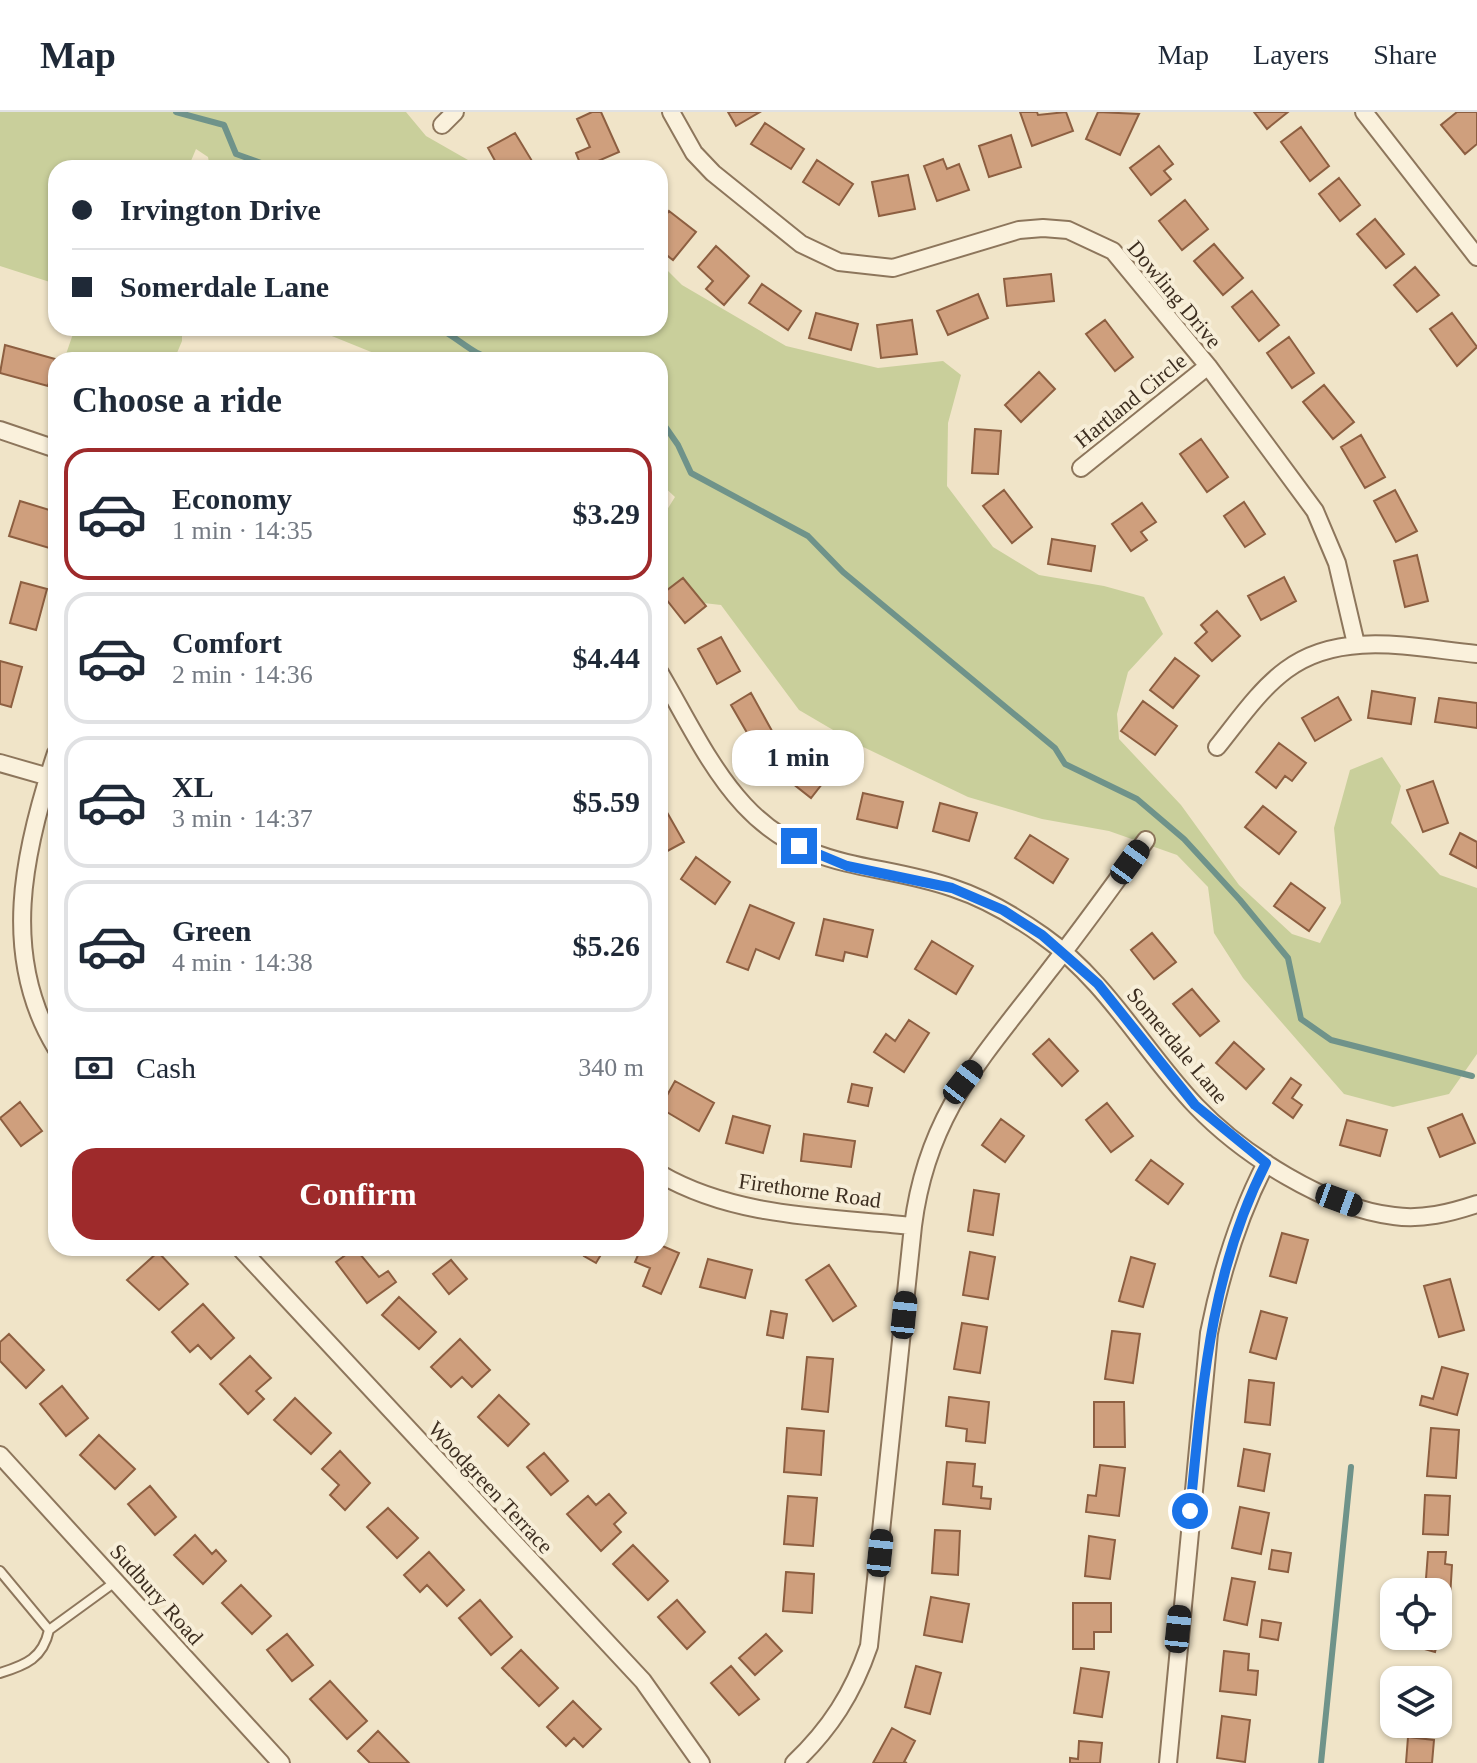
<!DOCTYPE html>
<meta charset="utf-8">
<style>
body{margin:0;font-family:Georgia,serif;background:#f2f2f3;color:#1f2937;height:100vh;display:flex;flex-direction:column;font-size:30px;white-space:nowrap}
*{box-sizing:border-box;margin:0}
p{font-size:26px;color:#747a83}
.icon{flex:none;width:44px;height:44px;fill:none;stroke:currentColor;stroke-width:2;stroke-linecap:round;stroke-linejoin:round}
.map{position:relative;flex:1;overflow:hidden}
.side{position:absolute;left:48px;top:240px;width:620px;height:904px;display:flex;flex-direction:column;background:#fff;border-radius:24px;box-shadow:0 2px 6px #0004}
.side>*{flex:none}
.guide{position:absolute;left:48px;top:48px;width:620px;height:176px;border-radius:24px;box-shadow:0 2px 6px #0004;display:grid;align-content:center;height:176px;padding:0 24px;background:#fff}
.controls{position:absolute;left:1380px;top:1466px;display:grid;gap:16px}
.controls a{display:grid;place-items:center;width:72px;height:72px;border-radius:16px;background:#fff;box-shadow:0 2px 6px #0004;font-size:40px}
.end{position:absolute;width:36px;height:36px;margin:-18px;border:10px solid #1a73e8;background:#fff;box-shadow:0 0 0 4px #fff}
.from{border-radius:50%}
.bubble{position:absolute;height:56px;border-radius:24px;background:#fff;box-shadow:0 2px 6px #0004;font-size:26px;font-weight:800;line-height:56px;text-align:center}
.car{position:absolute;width:24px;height:48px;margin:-24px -12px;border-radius:10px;box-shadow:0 0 6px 2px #0007;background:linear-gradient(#222 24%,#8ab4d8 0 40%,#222 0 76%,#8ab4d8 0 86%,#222 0)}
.guide b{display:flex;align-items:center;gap:28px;height:76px;font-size:30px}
.guide b+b{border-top:2px solid #e0e1e3}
.guide i{width:20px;height:20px;background:#1f2937}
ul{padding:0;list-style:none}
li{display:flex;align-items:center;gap:24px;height:132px;margin:0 16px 12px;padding:0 8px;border:4px solid #e0e1e3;border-radius:24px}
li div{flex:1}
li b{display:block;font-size:30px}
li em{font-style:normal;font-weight:800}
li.active{border-color:#9e2a2b}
li>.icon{width:72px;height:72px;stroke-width:1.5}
h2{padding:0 24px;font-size:36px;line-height:96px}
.pay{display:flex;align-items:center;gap:20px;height:88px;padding:0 24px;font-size:30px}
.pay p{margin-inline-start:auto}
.action{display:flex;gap:16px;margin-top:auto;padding:16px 24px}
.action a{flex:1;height:92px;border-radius:24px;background:#9e2a2b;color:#fff;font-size:32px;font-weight:800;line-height:92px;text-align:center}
header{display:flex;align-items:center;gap:48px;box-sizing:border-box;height:112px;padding:0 40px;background:#fff;border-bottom:2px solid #e0e1e3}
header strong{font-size:38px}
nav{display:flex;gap:44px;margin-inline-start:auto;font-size:28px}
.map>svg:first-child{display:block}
.green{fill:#c9cf9b}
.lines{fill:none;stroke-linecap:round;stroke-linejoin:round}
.stream{stroke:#6f938a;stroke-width:6}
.building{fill:#cf9f7d;stroke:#8d5f41;stroke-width:2}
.lane-casing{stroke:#8d765c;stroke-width:12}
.street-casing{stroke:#8d765c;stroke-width:20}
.lane{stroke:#faf1dc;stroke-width:8}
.street{stroke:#faf1dc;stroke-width:16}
.route{stroke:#1a73e8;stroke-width:10}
.labels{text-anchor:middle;stroke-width:8;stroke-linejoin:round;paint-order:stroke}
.street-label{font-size:22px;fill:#3d2e20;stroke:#f7eed8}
</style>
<header>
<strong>Map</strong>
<nav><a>Map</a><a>Layers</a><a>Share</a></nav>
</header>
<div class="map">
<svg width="1477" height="1651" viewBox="0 0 1477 1651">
<rect width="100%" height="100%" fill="#f0e4c8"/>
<path class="green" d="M 0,0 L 406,0 L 426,24 L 482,56 L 210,56 L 208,45 L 196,37 L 188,56 L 56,56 L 56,172 L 0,154 Z
M 660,151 L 682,173 L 786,234 L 878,256 L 943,249 L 961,263 L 948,311 L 947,374 L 993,435 L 1039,463 L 1104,474 L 1144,485 L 1163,522 L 1128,560 L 1117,602 L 1119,627 L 1181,693 L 1239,773 L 1292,822 L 1320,831 L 1341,791 L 1334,716 L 1350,658 L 1382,645 L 1401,674 L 1391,711 L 1440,763 L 1477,776 L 1477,942 L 1449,982 L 1393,995 L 1344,982 L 1243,866 L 1214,821 L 1208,775 L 1177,743 L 1109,719 L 1042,707 L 968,685 L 857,632 L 799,598 L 721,493 L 660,486 L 660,409 L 675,385 L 660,371 L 660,248 L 391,248 L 312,216 L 660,216 Z
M 75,216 L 182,216 L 182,229 L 174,248 L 64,248 Z"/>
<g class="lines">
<path class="stream" d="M 176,0 L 224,13 L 236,42 L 275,56
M 415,216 L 429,216
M 438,216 C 459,226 472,243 496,248
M 660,307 L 678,333 L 691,361 L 808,424 L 843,460 L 1055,636 L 1065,652 L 1137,687 L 1184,727 L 1240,788 L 1288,846 L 1301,907 L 1331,928 L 1472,964
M 1321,1651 L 1351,1355"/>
</g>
<path class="building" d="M 592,0 L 601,0 L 619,40 L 582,56 L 576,41 L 590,35 L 577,7 Z
M 728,0 L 760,0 L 736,14 Z
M 1020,0 L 1037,0 L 1038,3 L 1066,0 L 1073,19 L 1032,34 Z
M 1098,0 L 1139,2 L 1120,43 L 1086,27 Z
M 1254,0 L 1288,0 L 1267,17 Z
M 1457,0 L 1477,0 L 1477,32 L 1465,42 L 1441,13 Z
M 765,11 L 804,37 L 791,57 L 751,32 Z
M 1301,15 L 1329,54 L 1310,69 L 1281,30 Z
M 515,21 L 532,49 L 519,56 L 499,56 L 488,36 Z
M 1011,23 L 1021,55 L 989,65 L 979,34 Z
M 1159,34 L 1173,52 L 1164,59 L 1171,67 L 1151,83 L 1130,56 Z
M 943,47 L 947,57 L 959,52 L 969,78 L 937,89 L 924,54 Z
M 817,48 L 853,72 L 839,93 L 803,70 Z
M 908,63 L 915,97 L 879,104 L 872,70 Z
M 1339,66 L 1360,93 L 1340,109 L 1319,82 Z
M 1185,88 L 1208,117 L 1182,138 L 1159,109 Z
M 669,99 L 696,120 L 673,148 L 660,138 L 660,110 Z
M 1375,107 L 1404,142 L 1386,156 L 1357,122 Z
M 1214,132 L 1243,166 L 1223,183 L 1194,149 Z
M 716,134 L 749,164 L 724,193 L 706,177 L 713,169 L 698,155 Z
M 1415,155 L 1439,183 L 1417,200 L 1394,173 Z
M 1051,162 L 1054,189 L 1007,194 L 1004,167 Z
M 762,172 L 801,199 L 788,218 L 749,191 Z
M 1252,179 L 1279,213 L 1259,229 L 1232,195 Z
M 978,182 L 988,206 L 948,223 L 937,199 Z
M 816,201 L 858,212 L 851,238 L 809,226 Z
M 1452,201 L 1477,235 L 1457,254 L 1430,217 Z
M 912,208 L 917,242 L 881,246 L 877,213 Z
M 1105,208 L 1133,245 L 1115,259 L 1086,222 Z
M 1289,225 L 1314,261 L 1292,276 L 1267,241 Z
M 5,233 L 55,247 L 48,274 L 0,261 Z
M 1039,260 L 1055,277 L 1021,310 L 1005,293 Z
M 1324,273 L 1354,310 L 1333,327 L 1303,290 Z
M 975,317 L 1001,319 L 998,362 L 972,361 Z
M 1361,323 L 1385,365 L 1365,376 L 1341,335 Z
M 1201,327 L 1228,365 L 1207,380 L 1180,342 Z
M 1004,378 L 1032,415 L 1012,431 L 983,394 Z
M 1395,378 L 1417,419 L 1396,430 L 1374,389 Z
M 20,389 L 56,400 L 56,438 L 9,424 Z
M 1244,390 L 1265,422 L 1245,435 L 1224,404 Z
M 1142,391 L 1156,410 L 1141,420 L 1147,428 L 1131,439 L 1112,412 Z
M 1052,427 L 1095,434 L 1091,459 L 1048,452 Z
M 1417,443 L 1428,489 L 1405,495 L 1394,449 Z
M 1284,465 L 1296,489 L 1261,508 L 1248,484 Z
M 683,466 L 706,494 L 685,511 L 662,482 Z
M 21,470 L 47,477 L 36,518 L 10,511 Z
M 1217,499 L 1240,524 L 1212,549 L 1195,531 L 1207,520 L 1201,513 Z
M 721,525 L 740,559 L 717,572 L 698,537 Z
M 1175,546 L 1199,564 L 1173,596 L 1150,578 Z
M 0,549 L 22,555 L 11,595 L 0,592 Z
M 1372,579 L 1415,586 L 1411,612 L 1368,606 Z
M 751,581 L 772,619 L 753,631 L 731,593 Z
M 1338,585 L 1351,608 L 1315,629 L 1302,606 Z
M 1439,586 L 1477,591 L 1477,616 L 1435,610 Z
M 1143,589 L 1177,614 L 1155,643 L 1121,619 Z
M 1279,631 L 1306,651 L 1292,669 L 1285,664 L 1276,676 L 1256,660 Z
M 793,641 L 826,667 L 811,686 L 778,660 Z
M 1433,669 L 1448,711 L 1423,720 L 1407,678 Z
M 863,681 L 903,690 L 897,716 L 857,707 Z
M 660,688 L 684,730 L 660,743 Z
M 940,691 L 977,701 L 969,729 L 933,719 Z
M 1263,694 L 1296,720 L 1279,742 L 1245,715 Z
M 1460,721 L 1477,730 L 1477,756 L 1450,742 Z
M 1030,723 L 1068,747 L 1053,771 L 1015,746 Z
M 696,745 L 730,770 L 715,792 L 681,767 Z
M 1291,771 L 1325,796 L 1309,819 L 1274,794 Z
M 750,793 L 794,811 L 779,847 L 756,837 L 748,858 L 727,850 Z
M 824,807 L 873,818 L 867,845 L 845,840 L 843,849 L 816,843 Z
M 1152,821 L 1176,850 L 1154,867 L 1131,838 Z
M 932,829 L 973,854 L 956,882 L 915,857 Z
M 1192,877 L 1219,909 L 1200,924 L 1173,892 Z
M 909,908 L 929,921 L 904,960 L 874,940 L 886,922 L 895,929 Z
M 1049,927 L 1078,959 L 1062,974 L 1033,942 Z
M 1234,930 L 1264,957 L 1246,977 L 1216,951 Z
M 1291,966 L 1301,973 L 1292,986 L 1302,993 L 1293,1006 L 1273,991 Z
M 675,969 L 714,991 L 699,1019 L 660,996 Z
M 852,972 L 872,976 L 868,994 L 848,990 Z
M 20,990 L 42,1019 L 21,1034 L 0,1006 Z
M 1107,991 L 1133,1024 L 1111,1040 L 1086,1008 Z
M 1462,1002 L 1475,1031 L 1440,1045 L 1428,1016 Z
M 733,1004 L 770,1014 L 763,1041 L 726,1031 Z
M 1001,1007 L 1024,1024 L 1005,1050 L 982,1033 Z
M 1347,1008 L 1387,1018 L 1380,1044 L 1340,1033 Z
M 804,1022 L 855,1029 L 851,1055 L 801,1049 Z
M 1151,1048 L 1183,1072 L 1168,1092 L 1136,1068 Z
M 974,1078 L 999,1082 L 993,1123 L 968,1119 Z
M 1282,1121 L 1308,1128 L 1296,1171 L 1270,1164 Z
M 660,1133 L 679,1141 L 661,1182 L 643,1174 L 650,1156 L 635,1150 L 641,1136 L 660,1136 Z
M 355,1136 L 379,1165 L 388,1159 L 396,1170 L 367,1191 L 336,1150 Z
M 588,1136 L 605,1136 L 596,1151 L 584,1144 Z
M 158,1140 L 188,1172 L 159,1198 L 127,1168 Z
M 970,1140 L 995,1145 L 988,1187 L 963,1183 Z
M 1131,1145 L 1155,1152 L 1143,1195 L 1119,1189 Z
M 708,1147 L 752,1158 L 745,1186 L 700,1175 Z
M 451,1148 L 467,1167 L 449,1182 L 433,1162 Z
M 829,1153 L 856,1194 L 833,1209 L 806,1168 Z
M 1450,1167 L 1464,1218 L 1439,1225 L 1424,1174 Z
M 399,1185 L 436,1220 L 419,1237 L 382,1203 Z
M 203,1192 L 234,1226 L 211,1247 L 198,1233 L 190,1240 L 172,1220 Z
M 771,1199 L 787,1202 L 783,1226 L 767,1223 Z
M 1261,1199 L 1287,1206 L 1276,1247 L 1250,1240 Z
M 962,1211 L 987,1215 L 980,1261 L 954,1257 Z
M 1112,1219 L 1140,1222 L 1133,1271 L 1105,1267 Z
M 9,1222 L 44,1258 L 26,1276 L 0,1249 L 0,1230 Z
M 460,1227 L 490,1258 L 472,1275 L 462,1265 L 451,1275 L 431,1255 Z
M 250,1244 L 271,1266 L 256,1279 L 264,1287 L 248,1302 L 220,1272 Z
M 807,1245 L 833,1247 L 828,1300 L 802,1297 Z
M 1442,1255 L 1468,1262 L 1457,1303 L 1420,1293 L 1422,1284 L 1433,1287 Z
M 1249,1268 L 1274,1271 L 1270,1313 L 1245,1310 Z
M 62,1274 L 88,1306 L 66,1324 L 40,1292 Z
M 499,1283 L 529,1312 L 508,1334 L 478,1305 Z
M 949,1285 L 989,1290 L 985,1331 L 966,1329 L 967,1317 L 946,1314 Z
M 295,1286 L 331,1321 L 311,1342 L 274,1308 Z
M 1094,1290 L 1124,1290 L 1125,1335 L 1094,1335 Z
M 787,1316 L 824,1319 L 821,1363 L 784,1360 Z
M 1431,1316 L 1459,1318 L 1456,1366 L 1427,1364 Z
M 99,1323 L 135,1357 L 115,1377 L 80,1343 Z
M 1244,1337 L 1270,1342 L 1264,1379 L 1238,1374 Z
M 340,1339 L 370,1371 L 345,1398 L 330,1383 L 339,1373 L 322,1357 Z
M 544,1341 L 568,1369 L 551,1383 L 527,1355 Z
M 947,1350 L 975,1352 L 973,1374 L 982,1375 L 981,1386 L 991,1387 L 990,1397 L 943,1392 Z
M 1100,1353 L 1125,1356 L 1119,1404 L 1086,1400 L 1088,1383 L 1096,1384 Z
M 150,1374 L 176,1405 L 155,1423 L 128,1392 Z
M 609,1382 L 626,1401 L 614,1412 L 621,1420 L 601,1439 L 567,1402 L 588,1384 L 596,1393 Z
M 1425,1383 L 1450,1384 L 1448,1423 L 1423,1422 Z
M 788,1384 L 817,1386 L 813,1434 L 784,1432 Z
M 1240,1395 L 1269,1401 L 1261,1442 L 1232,1436 Z
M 388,1396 L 418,1426 L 397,1446 L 367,1415 Z
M 935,1418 L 960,1419 L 958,1463 L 932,1461 Z
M 195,1423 L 212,1442 L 216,1438 L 226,1449 L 203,1472 L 174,1443 Z
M 1089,1424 L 1115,1428 L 1110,1467 L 1085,1464 Z
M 633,1433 L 668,1469 L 648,1488 L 613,1452 Z
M 1272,1438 L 1291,1441 L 1288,1460 L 1269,1457 Z
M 429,1440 L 464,1478 L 447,1494 L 427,1473 L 420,1480 L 404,1463 Z
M 1428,1440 L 1446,1440 L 1445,1452 L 1452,1453 L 1450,1486 L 1438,1485 L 1438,1480 L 1425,1480 Z
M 786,1460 L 814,1462 L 812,1501 L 783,1499 Z
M 1232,1466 L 1255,1470 L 1247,1513 L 1224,1508 Z
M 241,1473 L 271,1504 L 252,1522 L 222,1491 Z
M 931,1485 L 969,1492 L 962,1530 L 924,1523 Z
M 480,1488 L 512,1525 L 491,1543 L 459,1506 Z
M 677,1488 L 705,1520 L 687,1537 L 658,1505 Z
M 1073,1491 L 1111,1491 L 1111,1520 L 1094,1520 L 1094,1537 L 1073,1537 Z
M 1262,1508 L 1281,1511 L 1278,1528 L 1260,1525 Z
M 1438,1508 L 1443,1510 L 1435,1540 L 1407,1532 L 1409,1524 L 1438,1524 Z
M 287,1522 L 313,1553 L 292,1569 L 267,1538 Z
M 766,1522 L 782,1539 L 755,1563 L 739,1546 Z
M 521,1538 L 558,1576 L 539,1594 L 502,1556 Z
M 1224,1539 L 1249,1542 L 1248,1558 L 1258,1559 L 1256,1583 L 1220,1579 Z
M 731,1554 L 759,1587 L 739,1603 L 711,1571 Z
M 916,1554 L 941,1561 L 930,1602 L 905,1595 Z
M 1081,1556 L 1109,1560 L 1102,1605 L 1074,1601 Z
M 330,1569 L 367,1609 L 347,1627 L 310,1587 Z
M 573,1589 L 601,1617 L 583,1635 L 574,1626 L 566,1634 L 547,1615 Z
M 1222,1604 L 1250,1608 L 1245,1650 L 1217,1646 Z
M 892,1616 L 915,1629 L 904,1650 L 907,1651 L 873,1651 Z
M 378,1619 L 409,1651 L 370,1651 L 358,1639 Z
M 1408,1625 L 1434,1628 L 1432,1651 L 1406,1651 Z
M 1079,1629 L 1102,1631 L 1100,1651 L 1070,1651 L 1070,1646 L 1078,1647 Z"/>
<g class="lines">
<defs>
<path id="lane" d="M 0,1459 L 49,1518
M 0,1561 C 26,1553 43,1546 49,1518 L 115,1470"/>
<path id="street" d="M 671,0 L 694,41 L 713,61 L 801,132 L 839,150 L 893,156 L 1019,118 L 1043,116 L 1068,118 L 1113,139 L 1208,254 L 1315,399 L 1337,451 L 1356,532
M 1364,0 L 1477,145
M 442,13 L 455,0
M 0,318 L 56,337
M 1081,356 L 1208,254
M 660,561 C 686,605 709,655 744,693 C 807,761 875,749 953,776 C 986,787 1015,804 1043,824 C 1107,869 1143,938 1196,994 C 1243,1043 1326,1096 1394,1104 C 1422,1108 1450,1101 1477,1092
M 1217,635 C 1238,609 1259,578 1286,558 C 1341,517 1414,536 1477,542
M 56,641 C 23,740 0,844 56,936
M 0,651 L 56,667
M 660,1062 C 736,1106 827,1105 913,1114
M 240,1136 L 643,1569 L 701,1651
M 0,1343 L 281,1651
M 794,1651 C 830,1617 853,1581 869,1534 L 913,1114 C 927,1002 982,946 1048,860 C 1082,817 1114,772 1146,728
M 1168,1651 L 1209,1221 C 1221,1161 1238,1105 1266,1051"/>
</defs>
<use href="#lane" class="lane-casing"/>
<use href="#street" class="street-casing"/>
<use href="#lane" class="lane"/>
<use href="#street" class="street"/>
</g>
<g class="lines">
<path class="route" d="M 799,734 L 847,754 L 952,776 L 1003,798 L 1042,823 L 1098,872 L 1195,993 L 1266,1051 C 1210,1160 1202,1279 1190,1399"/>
</g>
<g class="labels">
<g class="street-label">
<text transform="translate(1175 182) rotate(50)" y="8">Dowling Drive</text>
<text transform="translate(1130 288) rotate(-39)" y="8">Hartland Circle</text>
<text transform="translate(1178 933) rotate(50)" y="8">Somerdale Lane</text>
<text transform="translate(810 1078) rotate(8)" y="8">Firethorne Road</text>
<text transform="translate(491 1375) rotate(47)" y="8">Woodgreen Terrace</text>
<text transform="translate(157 1482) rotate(48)" y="8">Sudbury Road</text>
</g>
</g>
</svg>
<div class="controls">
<a><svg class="icon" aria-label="locate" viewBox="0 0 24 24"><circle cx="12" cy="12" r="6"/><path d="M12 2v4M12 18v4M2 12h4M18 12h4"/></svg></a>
<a><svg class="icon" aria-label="layers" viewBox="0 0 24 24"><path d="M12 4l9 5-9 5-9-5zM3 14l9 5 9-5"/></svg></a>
</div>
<i class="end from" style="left:1190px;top:1399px"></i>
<i class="end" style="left:799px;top:734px"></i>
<div class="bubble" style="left:732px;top:618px;width:132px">1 min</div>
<i class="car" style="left:1130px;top:750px;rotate:36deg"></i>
<i class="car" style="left:963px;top:970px;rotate:38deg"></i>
<i class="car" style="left:1339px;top:1088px;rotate:110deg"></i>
<i class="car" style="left:904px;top:1203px;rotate:6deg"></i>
<i class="car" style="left:880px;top:1441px;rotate:6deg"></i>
<i class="car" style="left:1178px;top:1517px;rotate:6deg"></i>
<div class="guide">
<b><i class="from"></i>Irvington Drive</b>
<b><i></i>Somerdale Lane</b>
</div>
<section class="side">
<h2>Choose a ride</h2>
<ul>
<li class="active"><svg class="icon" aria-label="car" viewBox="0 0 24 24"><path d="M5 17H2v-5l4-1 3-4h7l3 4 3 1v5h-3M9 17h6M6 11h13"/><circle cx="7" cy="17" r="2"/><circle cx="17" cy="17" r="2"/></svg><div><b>Economy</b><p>1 min · 14:35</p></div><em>$3.29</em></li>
<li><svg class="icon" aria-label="car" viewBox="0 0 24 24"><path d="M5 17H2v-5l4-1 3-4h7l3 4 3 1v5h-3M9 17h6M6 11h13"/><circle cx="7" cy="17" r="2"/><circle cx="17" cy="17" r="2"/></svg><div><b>Comfort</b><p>2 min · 14:36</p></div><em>$4.44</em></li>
<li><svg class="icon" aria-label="car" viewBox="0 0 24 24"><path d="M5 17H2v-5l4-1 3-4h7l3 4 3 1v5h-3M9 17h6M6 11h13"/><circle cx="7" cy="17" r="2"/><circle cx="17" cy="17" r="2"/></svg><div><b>XL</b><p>3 min · 14:37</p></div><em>$5.59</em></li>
<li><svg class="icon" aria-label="car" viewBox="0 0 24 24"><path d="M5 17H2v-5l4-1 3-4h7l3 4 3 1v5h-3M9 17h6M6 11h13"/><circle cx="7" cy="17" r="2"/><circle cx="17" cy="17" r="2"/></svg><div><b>Green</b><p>4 min · 14:38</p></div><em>$5.26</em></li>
</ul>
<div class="pay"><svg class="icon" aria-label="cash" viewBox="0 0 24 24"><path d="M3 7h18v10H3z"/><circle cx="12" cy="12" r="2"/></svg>Cash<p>340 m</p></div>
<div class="action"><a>Confirm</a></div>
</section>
</div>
